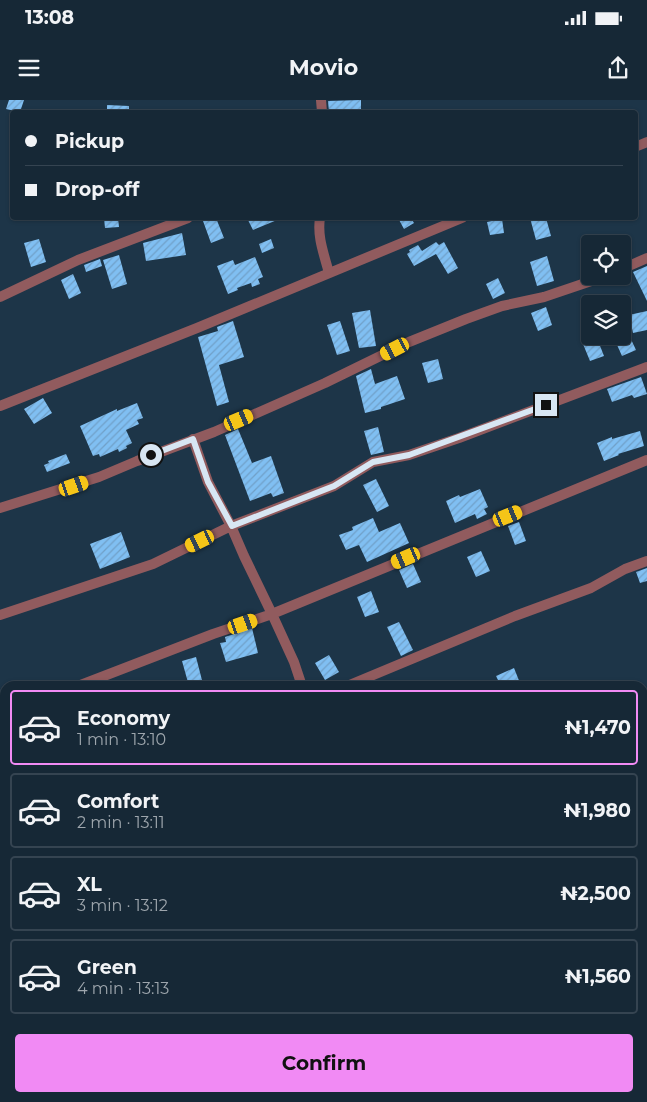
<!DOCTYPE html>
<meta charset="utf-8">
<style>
body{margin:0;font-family:Montserrat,sans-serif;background:#233442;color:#f1f3f6;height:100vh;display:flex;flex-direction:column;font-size:19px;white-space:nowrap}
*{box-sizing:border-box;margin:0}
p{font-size:16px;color:#9ea6ad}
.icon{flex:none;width:28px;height:28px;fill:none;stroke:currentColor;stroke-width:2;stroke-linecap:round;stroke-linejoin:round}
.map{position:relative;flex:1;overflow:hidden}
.drawer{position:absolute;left:0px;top:581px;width:648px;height:421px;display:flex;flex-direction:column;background:#162836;border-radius:15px 15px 0 0;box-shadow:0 1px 4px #0004,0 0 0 1px #354451}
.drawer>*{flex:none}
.hud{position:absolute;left:10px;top:10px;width:628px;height:110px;border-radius:5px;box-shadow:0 1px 4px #0004,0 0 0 1px #354451;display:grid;align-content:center;height:110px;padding:0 15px;background:#162836}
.tools{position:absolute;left:581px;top:135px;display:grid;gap:10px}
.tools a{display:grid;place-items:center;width:50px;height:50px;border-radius:5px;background:#162836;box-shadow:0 1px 4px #0004,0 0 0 1px #354451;font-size:25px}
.end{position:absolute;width:22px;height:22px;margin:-11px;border:6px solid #d8e6f3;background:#111;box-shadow:0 0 0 2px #111}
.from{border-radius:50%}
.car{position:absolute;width:15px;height:30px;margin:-15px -8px;border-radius:6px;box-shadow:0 0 4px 1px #0007;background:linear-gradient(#f5c518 24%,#345 0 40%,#f5c518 0 76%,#345 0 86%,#f5c518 0)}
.hud b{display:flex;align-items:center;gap:18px;height:48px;font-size:19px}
.hud b+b{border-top:1px solid #354451}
.hud i{width:12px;height:12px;background:#f1f3f6}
ul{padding:9px 0 0;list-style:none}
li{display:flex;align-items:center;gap:15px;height:75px;margin:0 10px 8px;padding:0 5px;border:2px solid #354451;border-radius:5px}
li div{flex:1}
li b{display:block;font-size:19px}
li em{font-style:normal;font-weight:700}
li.on{border-color:#f18af4}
li>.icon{width:45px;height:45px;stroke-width:1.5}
.primary-button{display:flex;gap:10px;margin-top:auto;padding:10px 15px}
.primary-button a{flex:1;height:58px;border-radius:5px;background:#f18af4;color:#111;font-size:20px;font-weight:700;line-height:58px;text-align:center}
.status{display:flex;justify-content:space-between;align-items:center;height:35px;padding:0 25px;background:#162836;direction:ltr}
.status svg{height:14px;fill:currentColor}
header{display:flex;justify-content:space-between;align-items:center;height:65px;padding:0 15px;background:#162836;font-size:22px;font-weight:700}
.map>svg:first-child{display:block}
.building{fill:url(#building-hatch)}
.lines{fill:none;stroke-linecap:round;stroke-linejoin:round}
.street{stroke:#915b5e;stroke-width:10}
.route{stroke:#d8e6f3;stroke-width:6}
</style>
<div class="status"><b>13:08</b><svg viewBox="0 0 49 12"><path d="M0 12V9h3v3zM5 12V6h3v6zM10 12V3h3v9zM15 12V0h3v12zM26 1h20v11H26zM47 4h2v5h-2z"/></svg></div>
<header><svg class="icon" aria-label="menu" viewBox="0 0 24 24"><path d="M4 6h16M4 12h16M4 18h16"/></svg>Movio<svg class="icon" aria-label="share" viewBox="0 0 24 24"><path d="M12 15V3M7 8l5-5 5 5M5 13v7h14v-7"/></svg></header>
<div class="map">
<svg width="647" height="1002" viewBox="0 0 647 1002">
<defs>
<pattern id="building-hatch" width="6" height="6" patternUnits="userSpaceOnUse" patternTransform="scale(1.25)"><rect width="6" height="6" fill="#80bff2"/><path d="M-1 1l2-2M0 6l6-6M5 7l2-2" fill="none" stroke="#70a0c8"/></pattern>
</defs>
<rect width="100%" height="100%" fill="#1d3548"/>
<path class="building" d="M 9,0 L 24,0 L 20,12 L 6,9 Z
M 361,0 L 361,12 L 329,12 L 328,1 Z
M 107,5 L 129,6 L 129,12 L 107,12 Z
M 104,118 L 118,118 L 119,127 L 105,128 Z
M 211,118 L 216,118 L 224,138 L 211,143 L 203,121 Z
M 247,118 L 282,118 L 253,130 Z
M 398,118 L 411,118 L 414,123 L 404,129 Z
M 530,118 L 546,118 L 551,136 L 536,140 Z
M 502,119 L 504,133 L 490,135 L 487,122 Z
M 182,133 L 186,155 L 146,161 L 143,143 Z
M 39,139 L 46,162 L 31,167 L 24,143 Z
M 271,139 L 274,148 L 262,153 L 259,144 Z
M 436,142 L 439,145 L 444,142 L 458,168 L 448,174 L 436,154 L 414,166 L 407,154 L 410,152 L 409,150 L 418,145 L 422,151 Z
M 119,155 L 127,184 L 112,189 L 103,160 Z
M 547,156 L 554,181 L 537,186 L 530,162 Z
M 255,157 L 263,177 L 258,179 L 260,184 L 252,187 L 251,183 L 237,188 L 238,190 L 228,194 L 217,166 L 233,160 L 235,165 Z
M 100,159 L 102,166 L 86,172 L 84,165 Z
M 647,166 L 647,201 L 633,172 Z
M 73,174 L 81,193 L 69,199 L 61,180 Z
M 498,178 L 505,193 L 493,199 L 486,184 Z
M 546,207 L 552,225 L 538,231 L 531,213 Z
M 370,210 L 376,246 L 359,248 L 352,213 Z
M 647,211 L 647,230 L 633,233 L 629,215 Z
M 622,220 L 636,250 L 622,256 L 613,236 L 622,236 Z
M 233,221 L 244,257 L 219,265 L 229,302 L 217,306 L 198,237 L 218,231 L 217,227 Z
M 340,221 L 350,251 L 337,255 L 327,225 Z
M 597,238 L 604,256 L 590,261 L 583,244 Z
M 438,259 L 443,279 L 428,283 L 422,263 Z
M 371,269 L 375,284 L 397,276 L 405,299 L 381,307 L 381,309 L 365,313 L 356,276 Z
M 641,277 L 647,294 L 634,298 L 632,295 L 612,302 L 607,289 Z
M 43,298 L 52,313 L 34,324 L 24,309 Z
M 137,303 L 143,318 L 137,320 L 139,324 L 126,330 L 132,343 L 126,346 L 127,348 L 119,352 L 118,349 L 100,357 L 99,354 L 93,356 L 80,326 L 117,309 L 117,311 Z
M 378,327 L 384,352 L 371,355 L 364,331 Z
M 238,329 L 252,363 L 271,356 L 284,393 L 273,397 L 271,393 L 250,401 L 225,335 Z
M 640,331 L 644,346 L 618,354 L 619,355 L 604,361 L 597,343 L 612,337 L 612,339 Z
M 66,354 L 70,363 L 47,372 L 44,365 L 49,363 L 48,361 Z
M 376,379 L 389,406 L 377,412 L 363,385 Z
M 480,389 L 488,407 L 484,409 L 487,414 L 477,419 L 475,414 L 455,423 L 446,401 L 459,395 L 460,397 Z
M 373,418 L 379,432 L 400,423 L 409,443 L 367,462 L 359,445 L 346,450 L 339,435 L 353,430 L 352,427 Z
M 519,422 L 526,441 L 515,445 L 508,426 Z
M 121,432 L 130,457 L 100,469 L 90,444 Z
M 481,451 L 490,471 L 476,477 L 467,457 Z
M 413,464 L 421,482 L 407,488 L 399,470 Z
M 647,468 L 647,481 L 640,483 L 636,472 Z
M 371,491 L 379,512 L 365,517 L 357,497 Z
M 399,522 L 413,550 L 401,556 L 387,527 Z
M 252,528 L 258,553 L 226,562 L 220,543 L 226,542 L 225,537 Z
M 329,555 L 339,572 L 325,580 L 315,563 Z
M 196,557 L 203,584 L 189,586 L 182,561 Z
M 514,568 L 520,583 L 513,586 L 501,586 L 496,576 Z"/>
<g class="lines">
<path class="street" d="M 321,0 L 322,12
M 635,47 L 647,42
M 320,118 C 317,137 324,154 329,173
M 622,169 L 647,158
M 0,197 L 78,160 L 188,118
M 0,306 L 197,228 L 462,118
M 0,408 L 99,377 L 137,361 L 214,332 L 325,283 L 409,242 L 466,219 L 502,206 L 544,197 L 606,176
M 0,515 L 153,464 L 231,426 L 334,386 L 373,362 L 409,355 L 459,338 L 647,267
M 78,586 L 213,534 L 272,514 L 244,456 L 231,426 L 208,382 L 193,339
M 302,586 L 294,562 L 272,514 L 647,360
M 347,586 L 515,516 L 591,488 L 625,469 L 647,461
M 0,617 L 5,615
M 642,691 L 647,690
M 0,730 L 5,728
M 0,859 L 5,857
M 642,916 L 647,915
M 0,969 L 5,967
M 177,1002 L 187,998
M 432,1002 L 453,998"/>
</g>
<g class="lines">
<path class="route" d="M 151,355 L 193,339 L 208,382 L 232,426 L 334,386 L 373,362 L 409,355 L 546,305"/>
</g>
</svg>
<div class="tools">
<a><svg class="icon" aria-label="locate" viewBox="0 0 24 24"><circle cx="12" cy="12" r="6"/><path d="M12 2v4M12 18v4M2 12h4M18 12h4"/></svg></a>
<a><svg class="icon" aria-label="layers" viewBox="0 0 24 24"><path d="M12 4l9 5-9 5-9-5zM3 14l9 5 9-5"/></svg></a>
</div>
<i class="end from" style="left:151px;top:355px"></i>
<i class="end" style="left:546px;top:305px"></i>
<i class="car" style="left:395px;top:249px;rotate:243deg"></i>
<i class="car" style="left:239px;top:320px;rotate:67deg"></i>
<i class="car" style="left:74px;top:386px;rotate:71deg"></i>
<i class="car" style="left:508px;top:416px;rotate:68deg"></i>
<i class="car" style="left:200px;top:441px;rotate:244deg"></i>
<i class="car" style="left:406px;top:458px;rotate:247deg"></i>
<i class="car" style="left:243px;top:524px;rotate:71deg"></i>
<div class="hud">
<b><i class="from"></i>Pickup</b>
<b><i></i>Drop-off</b>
</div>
<section class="drawer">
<ul>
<li class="on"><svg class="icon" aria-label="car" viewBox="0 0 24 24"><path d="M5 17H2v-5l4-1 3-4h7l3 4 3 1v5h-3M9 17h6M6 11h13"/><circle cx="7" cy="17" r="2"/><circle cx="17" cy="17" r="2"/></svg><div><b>Economy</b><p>1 min · 13:10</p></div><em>₦1,470</em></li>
<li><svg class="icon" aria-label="car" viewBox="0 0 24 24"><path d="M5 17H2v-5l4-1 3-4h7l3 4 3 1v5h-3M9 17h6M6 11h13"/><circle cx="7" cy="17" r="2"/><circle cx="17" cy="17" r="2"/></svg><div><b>Comfort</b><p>2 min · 13:11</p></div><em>₦1,980</em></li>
<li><svg class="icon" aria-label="car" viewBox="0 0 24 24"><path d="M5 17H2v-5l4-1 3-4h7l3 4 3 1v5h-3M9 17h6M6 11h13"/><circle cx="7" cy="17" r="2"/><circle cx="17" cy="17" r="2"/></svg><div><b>XL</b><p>3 min · 13:12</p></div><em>₦2,500</em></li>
<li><svg class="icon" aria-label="car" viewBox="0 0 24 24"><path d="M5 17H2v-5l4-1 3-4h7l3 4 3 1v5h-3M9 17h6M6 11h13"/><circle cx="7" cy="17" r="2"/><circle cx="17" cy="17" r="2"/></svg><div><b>Green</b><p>4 min · 13:13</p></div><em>₦1,560</em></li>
</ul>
<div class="primary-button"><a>Confirm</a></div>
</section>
</div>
